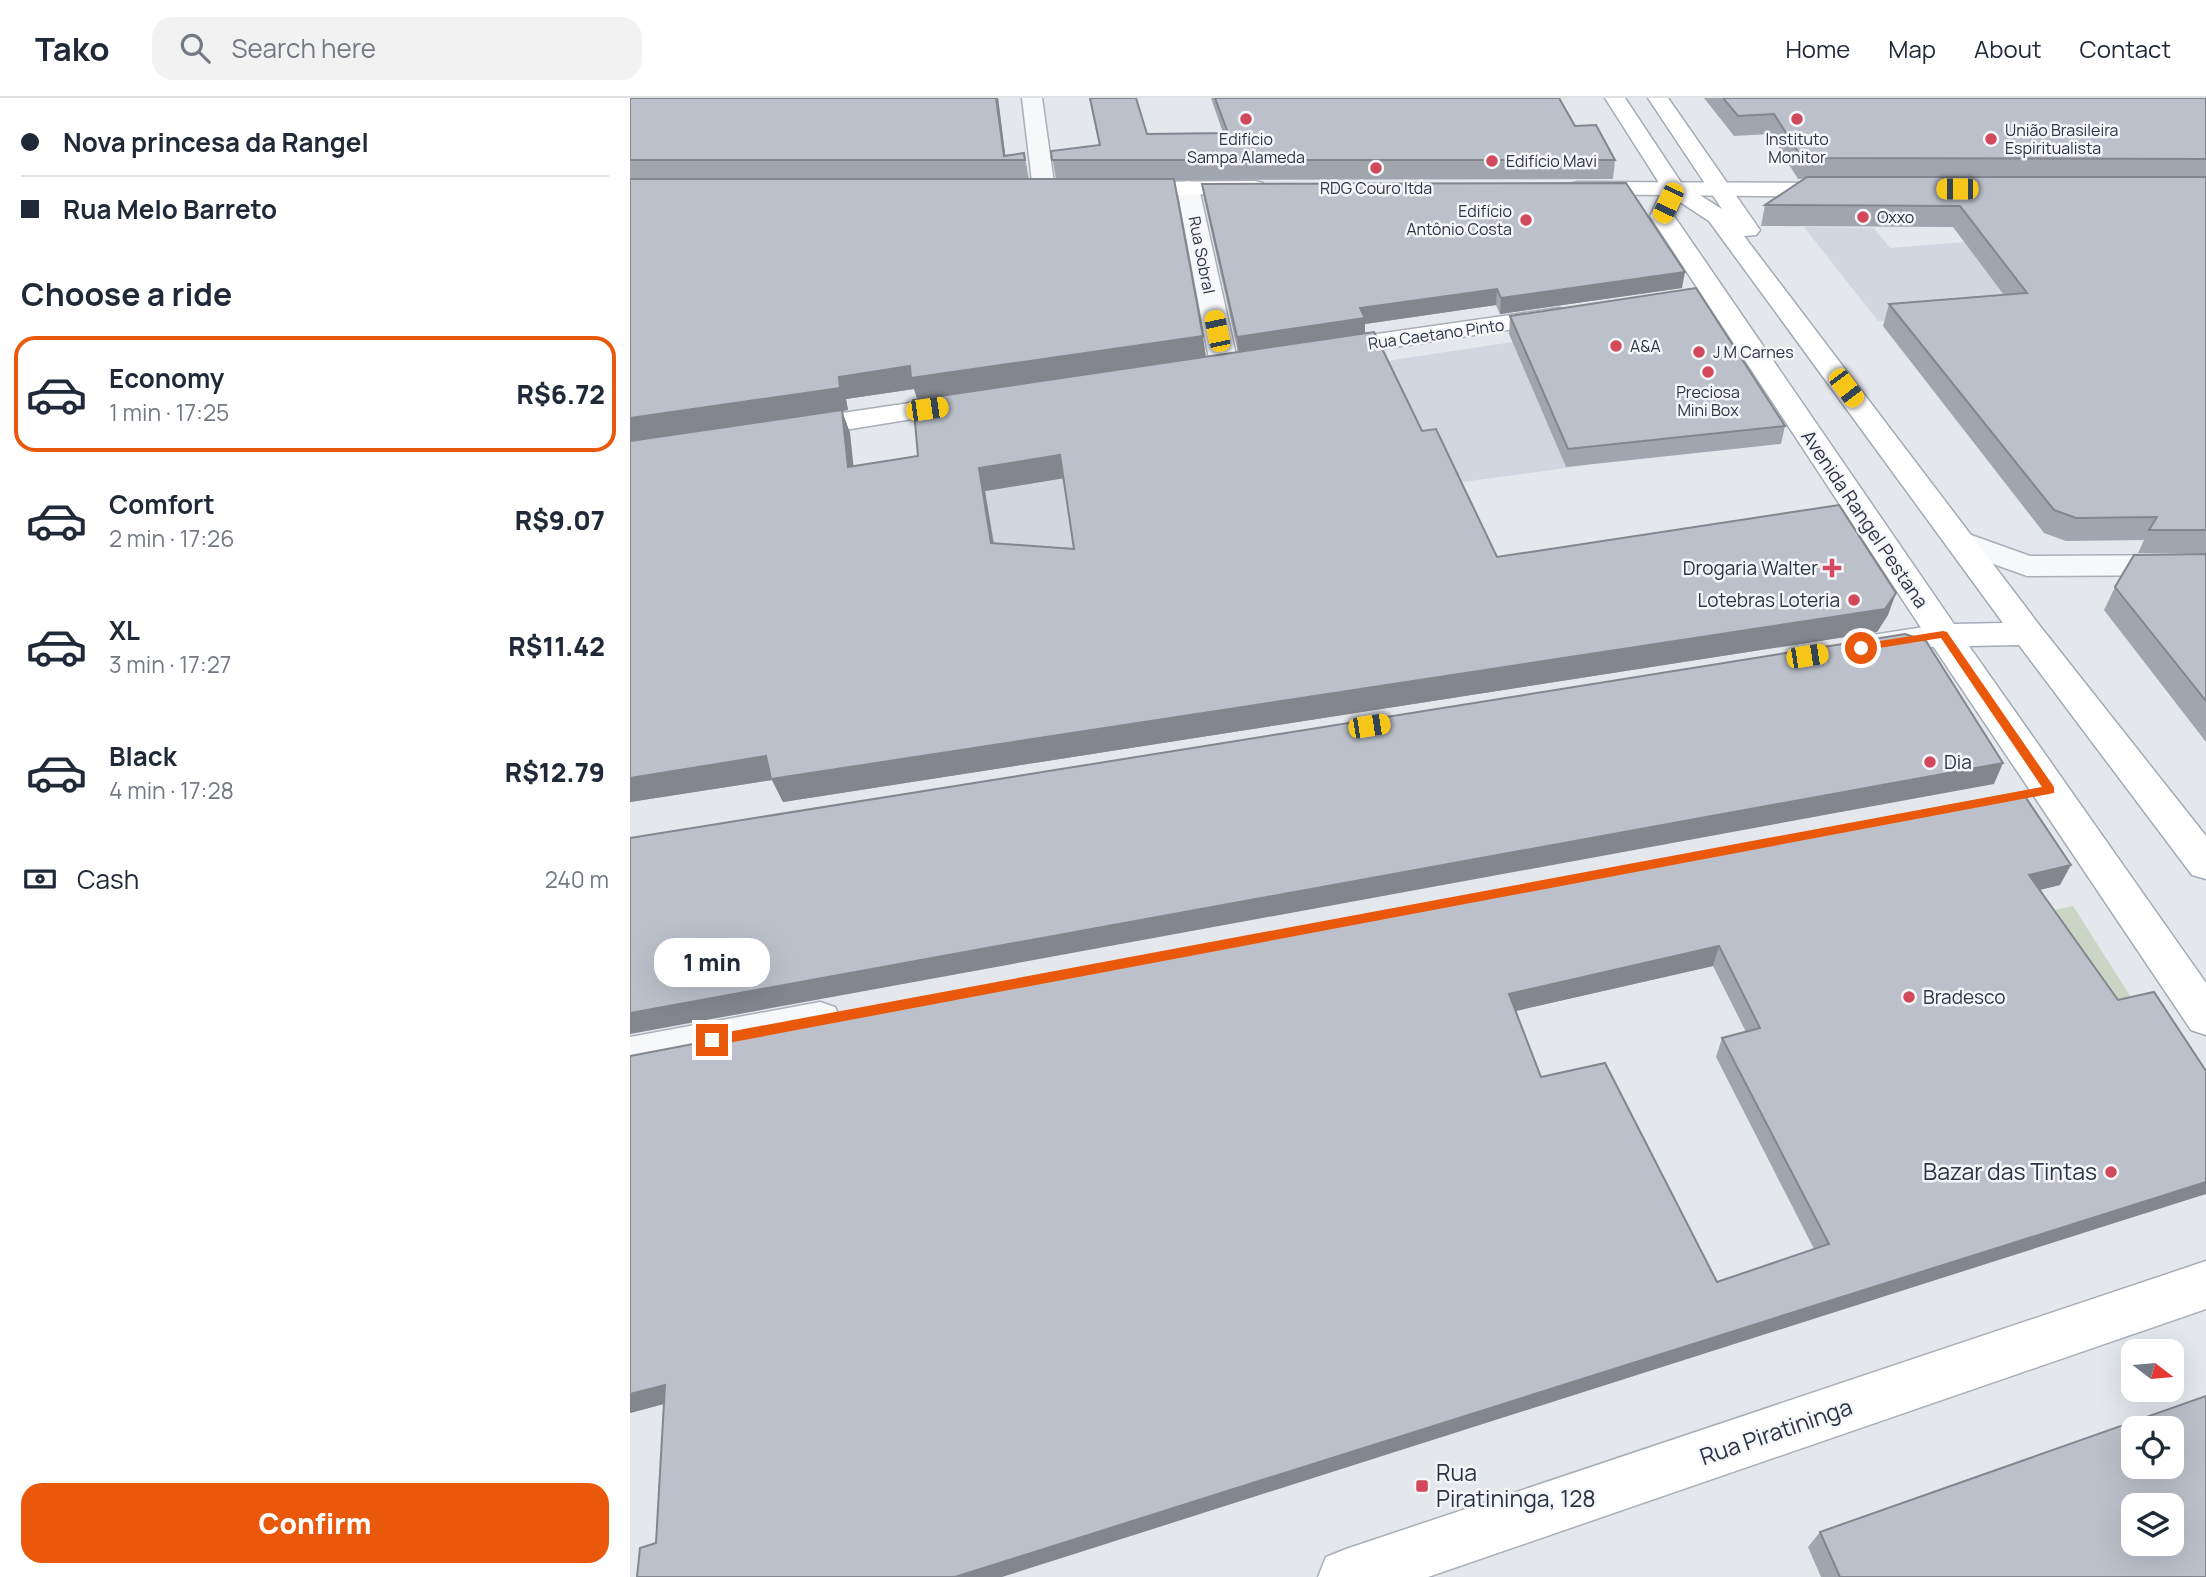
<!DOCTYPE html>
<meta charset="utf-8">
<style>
body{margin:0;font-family:Manrope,sans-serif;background:#f2f2f3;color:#1f2937;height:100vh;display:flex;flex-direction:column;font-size:26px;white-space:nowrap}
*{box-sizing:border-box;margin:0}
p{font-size:23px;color:#747a83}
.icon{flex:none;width:38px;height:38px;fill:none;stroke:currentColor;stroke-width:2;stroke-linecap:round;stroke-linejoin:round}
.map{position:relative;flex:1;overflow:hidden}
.panel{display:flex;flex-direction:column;background:#fff;width:630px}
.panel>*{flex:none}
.banner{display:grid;align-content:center;height:154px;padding:0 21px;background:#fff}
.needle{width:46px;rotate:106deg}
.buttons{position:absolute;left:1491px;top:1241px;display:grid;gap:14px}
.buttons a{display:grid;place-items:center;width:63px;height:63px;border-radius:14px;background:#fff;box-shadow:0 7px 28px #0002;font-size:35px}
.end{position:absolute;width:32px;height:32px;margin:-16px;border:9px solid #ea580c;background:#fff;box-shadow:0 0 0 4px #fff}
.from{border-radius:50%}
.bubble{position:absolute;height:49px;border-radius:21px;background:#fff;box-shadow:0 7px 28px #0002;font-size:23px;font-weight:800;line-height:49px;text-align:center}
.car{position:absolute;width:21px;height:42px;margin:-21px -10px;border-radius:9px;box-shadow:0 0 5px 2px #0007;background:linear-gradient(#f5c518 24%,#345 0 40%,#f5c518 0 76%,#345 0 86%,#f5c518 0)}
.banner b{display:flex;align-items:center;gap:24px;height:66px;font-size:26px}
.banner b+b{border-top:2px solid #e0e1e3}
.banner i{width:18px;height:18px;background:#1f2937}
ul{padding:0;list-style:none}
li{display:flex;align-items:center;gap:21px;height:116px;margin:0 14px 10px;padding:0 7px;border:4px solid transparent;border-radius:21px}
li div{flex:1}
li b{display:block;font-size:26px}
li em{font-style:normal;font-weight:800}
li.on{border-color:#ea580c}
li>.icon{width:63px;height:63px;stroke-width:1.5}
h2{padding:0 21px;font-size:32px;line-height:84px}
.pay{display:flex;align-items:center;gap:18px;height:77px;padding:0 21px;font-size:26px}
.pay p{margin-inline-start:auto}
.primary-button{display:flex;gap:14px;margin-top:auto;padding:14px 21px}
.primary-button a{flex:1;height:80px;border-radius:21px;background:#ea580c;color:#fff;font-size:28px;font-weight:800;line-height:80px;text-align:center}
header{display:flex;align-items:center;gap:42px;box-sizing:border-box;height:98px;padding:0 35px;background:#fff;border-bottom:2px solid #e0e1e3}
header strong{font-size:33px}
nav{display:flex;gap:38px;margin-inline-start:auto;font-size:24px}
.search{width:490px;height:63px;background:#f2f2f3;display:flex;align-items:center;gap:18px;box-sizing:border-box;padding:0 24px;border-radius:21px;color:#747a83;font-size:26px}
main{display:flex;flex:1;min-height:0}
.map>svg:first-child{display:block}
.built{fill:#d2d6de}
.green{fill:#c9d6c5}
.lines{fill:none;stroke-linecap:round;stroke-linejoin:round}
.street-casing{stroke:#a9aeb7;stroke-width:3}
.secondary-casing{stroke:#a9aeb7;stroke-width:3}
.primary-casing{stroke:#a3abb8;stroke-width:3}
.street{fill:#f7f8fa;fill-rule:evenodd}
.secondary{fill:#fff;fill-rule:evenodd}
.primary{fill:#fff;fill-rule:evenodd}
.wall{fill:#a1a5ae;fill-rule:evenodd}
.shaded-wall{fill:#83868d}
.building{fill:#bbc0ca;stroke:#83868d;stroke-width:2;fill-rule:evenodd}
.route{fill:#ea580c}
.poi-dot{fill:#d1495b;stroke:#f4f6f9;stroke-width:2.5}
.labels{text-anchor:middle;stroke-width:5;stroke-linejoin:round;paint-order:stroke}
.far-poi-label{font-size:16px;fill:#2b3445;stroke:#f4f6f9;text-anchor:start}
.far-street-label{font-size:16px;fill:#2b3445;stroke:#f4f6f9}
.street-label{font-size:19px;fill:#2b3445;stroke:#f4f6f9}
.poi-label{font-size:19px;fill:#2b3445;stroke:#f4f6f9;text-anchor:end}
.near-poi-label{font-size:23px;fill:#2b3445;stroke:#f4f6f9;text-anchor:end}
.near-street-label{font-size:23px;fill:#2b3445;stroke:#f4f6f9}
</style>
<header>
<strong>Tako</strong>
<div class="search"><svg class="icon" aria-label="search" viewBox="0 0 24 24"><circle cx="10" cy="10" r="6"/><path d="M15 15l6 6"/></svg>Search here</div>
<nav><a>Home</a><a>Map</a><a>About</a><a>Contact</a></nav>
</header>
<main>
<section class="panel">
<div class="banner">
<b><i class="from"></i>Nova princesa da Rangel</b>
<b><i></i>Rua Melo Barreto</b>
</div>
<h2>Choose a ride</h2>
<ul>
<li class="on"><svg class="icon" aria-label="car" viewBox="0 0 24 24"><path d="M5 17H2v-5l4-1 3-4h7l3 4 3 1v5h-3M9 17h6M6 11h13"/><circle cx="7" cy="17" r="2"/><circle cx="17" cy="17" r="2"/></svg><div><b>Economy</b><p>1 min · 17:25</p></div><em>R$6.72</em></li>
<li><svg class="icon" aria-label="car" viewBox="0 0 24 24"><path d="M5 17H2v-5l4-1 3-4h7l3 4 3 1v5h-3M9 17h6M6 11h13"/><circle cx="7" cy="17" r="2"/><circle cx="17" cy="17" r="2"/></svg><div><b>Comfort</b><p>2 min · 17:26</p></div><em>R$9.07</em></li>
<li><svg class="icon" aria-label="car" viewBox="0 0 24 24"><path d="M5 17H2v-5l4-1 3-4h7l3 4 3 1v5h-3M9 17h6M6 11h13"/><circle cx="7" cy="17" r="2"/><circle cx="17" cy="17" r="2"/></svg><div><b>XL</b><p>3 min · 17:27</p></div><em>R$11.42</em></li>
<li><svg class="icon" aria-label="car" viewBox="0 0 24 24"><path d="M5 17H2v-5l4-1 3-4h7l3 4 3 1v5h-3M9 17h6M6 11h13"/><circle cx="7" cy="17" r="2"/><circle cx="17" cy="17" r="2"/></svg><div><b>Black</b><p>4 min · 17:28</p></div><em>R$12.79</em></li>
</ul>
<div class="pay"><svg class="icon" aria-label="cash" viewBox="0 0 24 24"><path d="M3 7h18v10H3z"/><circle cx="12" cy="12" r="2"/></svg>Cash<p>240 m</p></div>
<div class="primary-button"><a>Confirm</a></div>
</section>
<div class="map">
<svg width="1576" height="1479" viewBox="0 0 1576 1479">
<rect width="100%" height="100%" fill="#e4e7ec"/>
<path class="built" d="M 1174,129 L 1244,130 L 1260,150 L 1335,144 L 1421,206 L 1248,223 Z
M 902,241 L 958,367 L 825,385 L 367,468 L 344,325 Z"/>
<path class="green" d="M 1443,808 L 1504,904 L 1469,912 L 1402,817 Z"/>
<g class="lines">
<defs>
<path id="street" d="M 392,0 L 412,0 L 425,92 L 422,97 L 406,97 L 403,92 Z
M 558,83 L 566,85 L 569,90 L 608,266 L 604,272 L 594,274 L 584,272 L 580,266 L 547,90 L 550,85 Z
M 1330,433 L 1400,458 L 1576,457 L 1576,477 L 1397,478 L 1319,450 L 1314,443 L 1319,436 Z
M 1313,526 L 1325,529 L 1330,537 L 1325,545 L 1236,560 L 1224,557 L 1219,549 L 1224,541 L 1236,538 Z
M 190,904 L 205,909 L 211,922 L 205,935 L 190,940 L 0,977 L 0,939 Z"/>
<path id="secondary" d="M 625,83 L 633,85 L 636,90 L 633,95 L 493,98 L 485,96 L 482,91 L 485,86 L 493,84 Z
M 948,84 L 1210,85 L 1218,87 L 1221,92 L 1218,97 L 1210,99 L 940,96 L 937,91 L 940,86 Z
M 929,210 L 938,213 L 942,218 L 938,223 L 698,259 L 689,257 L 685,251 L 689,245 L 698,243 Z
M 334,297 L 344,299 L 348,305 L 344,311 L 165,340 L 155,337 L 151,331 L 155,325 L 165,322 Z
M 1576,1163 L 1576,1211 L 798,1479 L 688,1479 L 696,1459 L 716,1451 Z"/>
<path id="primary" d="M 975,0 L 995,0 L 1052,86 L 1092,111 L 1018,0 L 1038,0 L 1130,132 L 1126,137 L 1114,138 L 1410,528 L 1576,738 L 1576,781 L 1562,777 L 1389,547 L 1339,548 L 1576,885 L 1576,937 L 1561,932 L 1301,545 L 1020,118 L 1033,91 ZM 1050,104 L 1079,123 L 1373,525 L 1324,526 L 1044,118 Z"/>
</defs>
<use href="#street" class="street-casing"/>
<use href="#secondary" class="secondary-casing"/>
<use href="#primary" class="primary-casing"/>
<use href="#street" class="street"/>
<use href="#secondary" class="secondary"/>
<use href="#primary" class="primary"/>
</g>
<path class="wall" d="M 0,0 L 368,0 L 375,57 L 394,55 L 399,81 L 426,81 L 421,53 L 469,47 L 459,0 L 506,0 L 517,36 L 593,35 L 581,0 L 929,0 L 945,28 L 985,62 L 983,81 L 544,82 L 576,259 L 608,254 L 574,101 L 572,86 L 1052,190 L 870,216 L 866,207 L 735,226 L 735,235 L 867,459 L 1258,517 L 1247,534 L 153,704 L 142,682 L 0,704 ZM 284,291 L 287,301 L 288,358 L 223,368 L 220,335 L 212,313 L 218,312 L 216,301 ZM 434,380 L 444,451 L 364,445 L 355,393 Z
M 1074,0 L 1576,0 L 1576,455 L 1508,455 L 1514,442 L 1436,443 L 1414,435 L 1253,228 L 1259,206 L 1374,197 L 1323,129 L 1131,128 L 1135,107 L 1175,81 L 1168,81 L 1140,36 L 1104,38 Z
M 880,218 L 1155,328 L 1151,346 L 936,369 L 879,236 Z
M 1576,456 L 1576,644 L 1474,512 L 1485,489 Z
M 1430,787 L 1409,792 L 1576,1096 L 26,1445 L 34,1306 L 0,1315 L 0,958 ZM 1083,868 L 1116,934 L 1092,940 L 1086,959 L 1184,1151 L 1087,1184 L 911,979 L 885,913 Z
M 1190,1434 L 1576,1479 L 1191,1479 L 1178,1449 Z"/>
<path class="shaded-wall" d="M 366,0 L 368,0 L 376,62 L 374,62 Z
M 1055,174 L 1052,190 L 870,216 L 871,200 Z
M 867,191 L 866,207 L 735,226 L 735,236 L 608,255 L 607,239 L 730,210 Z
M 573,238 L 576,260 L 288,302 L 284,291 L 216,301 L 218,312 L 212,313 L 220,335 L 226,392 L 0,344 L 0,320 L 209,279 L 280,268 Z
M 430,357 L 435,380 L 355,393 L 367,468 L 361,445 L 349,370 Z
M 1266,495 L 1258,517 L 1247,534 L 153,704 L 142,682 L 0,704 L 0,680 L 136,658 Z
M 1373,665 L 1364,686 L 0,936 L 0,915 Z
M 1441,767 L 1430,787 L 1388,797 L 1399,777 Z
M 1089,848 L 1083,868 L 877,915 L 879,896 Z
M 1576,1084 L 1576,1096 L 372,1479 L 325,1479 Z
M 35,1287 L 52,1301 L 0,1315 L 0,1296 Z"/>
<path class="building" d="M 0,0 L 366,0 L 374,58 L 394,55 L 395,62 L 0,62 Z
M 460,0 L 506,0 L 517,36 L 598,35 L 585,0 L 929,0 L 945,28 L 966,27 L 985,62 L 422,62 L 421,53 L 470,47 Z
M 1093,0 L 1576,0 L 1576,61 L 1172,60 L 1144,16 L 1108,18 Z
M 1177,79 L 1576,79 L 1576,432 L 1519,432 L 1527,419 L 1446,420 L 1424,412 L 1259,206 L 1397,195 L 1330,108 L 1135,107 Z
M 0,81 L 544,81 L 573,238 L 281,280 L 280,268 L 209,279 L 210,290 L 0,320 Z
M 996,85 L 1055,174 L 871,200 L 867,191 L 730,210 L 735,220 L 607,239 L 572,86 Z
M 1066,190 L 1155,328 L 938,351 L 880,218 Z
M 744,234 L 792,333 L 806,331 L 867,459 L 1209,407 L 1266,495 L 1255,511 L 141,681 L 136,658 L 0,680 L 0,343 L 212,312 L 218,369 L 288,358 L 283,302 ZM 430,357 L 444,451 L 361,445 L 349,370 Z
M 1576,456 L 1576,603 L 1485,489 L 1504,457 Z
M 1275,536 L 1296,543 L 1373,665 L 0,915 L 0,740 Z
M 1392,694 L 1441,767 L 1399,777 L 1488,902 L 1524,894 L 1576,973 L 1576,1084 L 325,1479 L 7,1479 L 10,1450 L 26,1445 L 35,1287 L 0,1296 L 0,958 ZM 1089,848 L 1130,930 L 1092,940 L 1199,1146 L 1087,1184 L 975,965 L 911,979 L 879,896 Z
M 1576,1298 L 1576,1479 L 1210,1479 L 1190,1434 ZM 1503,1330 L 1542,1330 L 1542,1368 L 1503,1368 ZM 1503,1407 L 1542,1407 L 1542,1446 L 1503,1446 Z"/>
<path class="route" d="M 1313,533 L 1317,534 L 1424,689 L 1424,695 L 82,948 L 75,942 L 82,937 L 1412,689 L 1311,540 L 1231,553 L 1226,550 L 1231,546 Z"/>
<g class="poi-dot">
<circle cx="616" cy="21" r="7"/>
<circle cx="1167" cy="21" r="7"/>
<circle cx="1361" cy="41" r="7"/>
<circle cx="862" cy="63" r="7"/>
<circle cx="746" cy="70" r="7"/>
<circle cx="1233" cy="119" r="7"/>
<circle cx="896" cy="122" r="7"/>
<circle cx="986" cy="248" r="7"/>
<circle cx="1069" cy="254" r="7"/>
<circle cx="1078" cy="274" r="7"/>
<path d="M1198.5 459.5h7v7h7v7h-7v7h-7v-7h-7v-7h7z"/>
<circle cx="1224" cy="502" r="7"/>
<circle cx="1300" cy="664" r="7"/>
<circle cx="1279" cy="899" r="7"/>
<circle cx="1481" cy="1074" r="7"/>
<rect x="785" y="1381" width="14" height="14" rx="3.5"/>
</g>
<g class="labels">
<g class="far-poi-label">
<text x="1375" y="38">União Brasileira<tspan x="1375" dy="18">Espiritualista</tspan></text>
<text x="616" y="47" text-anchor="middle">Edifício<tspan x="616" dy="18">Sampa Alameda</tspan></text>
<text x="1167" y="47" text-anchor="middle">Instituto<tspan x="1167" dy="18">Monitor</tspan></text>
<text x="876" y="69">Edifício Mavi</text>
<text x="746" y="96" text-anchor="middle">RDG Couro ltda</text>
<text x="882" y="119" text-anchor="end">Edifício<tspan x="882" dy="18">Antônio Costa</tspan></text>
<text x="1247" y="125">Oxxo</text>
<text x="1000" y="254">A&amp;A</text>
<text x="1083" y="260">J M Carnes</text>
<text x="1078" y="300" text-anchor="middle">Preciosa<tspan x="1078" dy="18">Mini Box</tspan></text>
</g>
<g class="far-street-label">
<text transform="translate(572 157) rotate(79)" y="6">Rua Sobral</text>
<text transform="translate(806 236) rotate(-8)" y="6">Rua Caetano Pinto</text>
</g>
<g class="street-label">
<text transform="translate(1235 421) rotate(56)" y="7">Avenida Rangel Pestana</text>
</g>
<g class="poi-label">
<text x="1188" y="477">Drogaria Walter</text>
<text x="1210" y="509">Lotebras Loteria</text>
<text x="1314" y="671" text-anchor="start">Dia</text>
<text x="1293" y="906" text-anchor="start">Bradesco</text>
</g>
<g class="near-poi-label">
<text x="1467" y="1082">Bazar das Tintas</text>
<text x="806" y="1383" text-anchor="start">Rua<tspan x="806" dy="26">Piratininga, 128</tspan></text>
</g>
<g class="near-street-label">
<text transform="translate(1146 1334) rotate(-19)" y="8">Rua Piratininga</text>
</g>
</g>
</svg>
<div class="buttons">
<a><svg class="needle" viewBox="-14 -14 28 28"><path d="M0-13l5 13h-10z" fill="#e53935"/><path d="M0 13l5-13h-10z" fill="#747a83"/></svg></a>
<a><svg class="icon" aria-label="locate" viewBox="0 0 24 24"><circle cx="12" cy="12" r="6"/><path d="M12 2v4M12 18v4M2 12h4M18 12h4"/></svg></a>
<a><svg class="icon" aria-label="layers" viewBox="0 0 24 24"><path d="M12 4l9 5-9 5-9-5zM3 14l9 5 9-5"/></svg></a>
</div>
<i class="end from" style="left:1231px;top:550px"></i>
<i class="end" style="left:82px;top:942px"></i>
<div class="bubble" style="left:24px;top:840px;width:116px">1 min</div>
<i class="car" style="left:1327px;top:91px;rotate:270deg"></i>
<i class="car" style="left:1038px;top:105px;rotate:205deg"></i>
<i class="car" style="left:587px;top:233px;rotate:348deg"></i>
<i class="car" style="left:1216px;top:290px;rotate:143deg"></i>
<i class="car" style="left:297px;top:311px;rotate:82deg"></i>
<i class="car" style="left:1177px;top:558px;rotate:81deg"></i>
<i class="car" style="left:739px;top:628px;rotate:81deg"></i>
</div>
</main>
